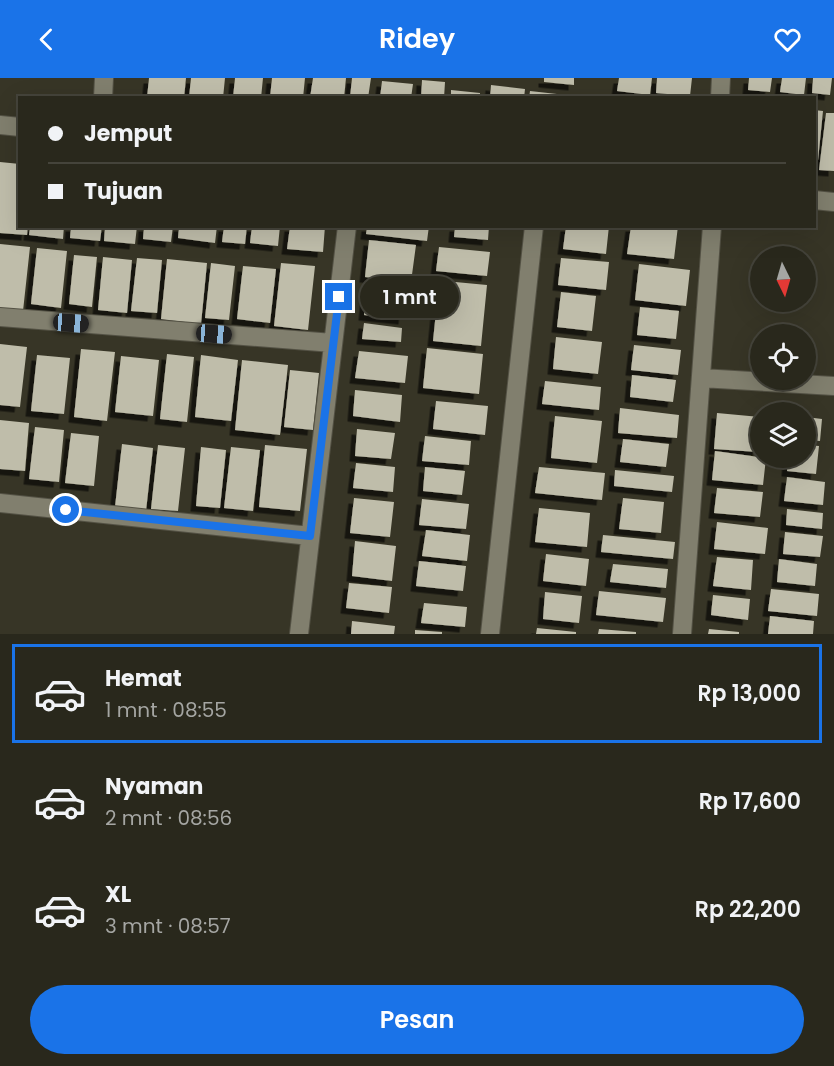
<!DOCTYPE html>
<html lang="id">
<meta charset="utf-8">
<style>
body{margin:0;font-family:Poppins,sans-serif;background:#313025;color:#f1f3f6;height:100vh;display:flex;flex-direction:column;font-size:22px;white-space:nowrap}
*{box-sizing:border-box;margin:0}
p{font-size:20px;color:#a5a6a3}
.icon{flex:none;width:33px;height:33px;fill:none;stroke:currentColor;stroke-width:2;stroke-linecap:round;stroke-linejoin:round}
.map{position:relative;height:556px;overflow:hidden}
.drawer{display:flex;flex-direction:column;background:#29281c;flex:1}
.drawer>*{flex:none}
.guide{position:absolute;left:18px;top:18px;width:798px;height:132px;border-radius:0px;box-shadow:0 6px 24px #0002,0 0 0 2px #45443b;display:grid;align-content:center;height:132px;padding:0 30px;background:#29281c}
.needle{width:39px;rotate:175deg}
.fabs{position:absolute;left:750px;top:168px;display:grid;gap:12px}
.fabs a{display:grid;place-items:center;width:66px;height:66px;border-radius:50%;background:#29281c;box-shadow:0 6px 24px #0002,0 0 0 2px #45443b;font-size:30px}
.end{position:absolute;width:27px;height:27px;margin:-14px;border:8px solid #1a73e8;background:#fff;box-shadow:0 0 0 3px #fff}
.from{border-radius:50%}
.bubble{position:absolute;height:42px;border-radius:21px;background:#29281c;box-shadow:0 6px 24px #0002,0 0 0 2px #45443b;font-size:20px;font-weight:600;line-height:42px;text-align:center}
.car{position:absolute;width:18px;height:36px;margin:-18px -9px;border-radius:8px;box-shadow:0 0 4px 2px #0007;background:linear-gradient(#222 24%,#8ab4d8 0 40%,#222 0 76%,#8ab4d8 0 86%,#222 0)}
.guide b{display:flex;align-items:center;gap:21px;height:57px;font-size:22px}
.guide b+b{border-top:2px solid #45443b}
.guide i{width:15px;height:15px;background:#f1f3f6}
ul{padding:10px 0 0;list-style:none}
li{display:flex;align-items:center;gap:18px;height:99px;margin:0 12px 9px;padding:0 18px;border:3px solid transparent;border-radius:0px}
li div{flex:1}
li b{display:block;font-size:22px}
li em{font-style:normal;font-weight:600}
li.selected{border-color:#1a73e8}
li>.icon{width:54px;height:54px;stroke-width:1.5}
.action{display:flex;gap:12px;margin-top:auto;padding:12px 30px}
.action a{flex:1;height:69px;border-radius:36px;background:#1a73e8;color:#fff;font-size:24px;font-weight:600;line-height:69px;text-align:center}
header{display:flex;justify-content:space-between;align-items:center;height:78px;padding:0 30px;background:#1a73e8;color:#fff;font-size:27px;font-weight:600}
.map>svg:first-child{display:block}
.building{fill:#bfbdaa;filter:url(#shadow)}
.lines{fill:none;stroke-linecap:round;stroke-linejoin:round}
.minor-casing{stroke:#545245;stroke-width:20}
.minor{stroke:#817f6e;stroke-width:18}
.route{stroke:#1a73e8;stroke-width:8}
</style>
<header><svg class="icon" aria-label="back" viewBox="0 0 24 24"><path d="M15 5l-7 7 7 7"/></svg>Ridey<svg class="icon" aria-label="heart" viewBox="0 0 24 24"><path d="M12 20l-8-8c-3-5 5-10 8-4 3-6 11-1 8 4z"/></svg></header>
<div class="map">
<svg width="834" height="556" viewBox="0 0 834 556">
<defs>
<filter id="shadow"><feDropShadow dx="-5.5" dy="5.5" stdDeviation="0" flood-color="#0009"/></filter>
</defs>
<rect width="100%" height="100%" fill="#373526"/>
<path class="building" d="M 149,0 L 186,0 L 184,20 L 147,20 Z
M 191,0 L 225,0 L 223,20 L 189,20 Z
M 235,0 L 263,0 L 261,20 L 233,20 Z
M 272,0 L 305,0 L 303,20 L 270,20 Z
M 313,0 L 346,0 L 344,20 L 310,20 Z
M 352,0 L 371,0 L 368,20 L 350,20 Z
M 544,0 L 574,0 L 574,7 L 544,4 Z
M 619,0 L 652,0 L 650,17 L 617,13 Z
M 657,0 L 692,0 L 690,18 L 656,15 Z
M 749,0 L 772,0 L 770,14 L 748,12 Z
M 782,0 L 806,0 L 804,17 L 780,14 Z
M 813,0 L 832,0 L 830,17 L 812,15 Z
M 422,2 L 445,4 L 444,20 L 421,20 Z
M 382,3 L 413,6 L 411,20 L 380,20 Z
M 491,7 L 525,11 L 524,20 L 490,20 Z
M 451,12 L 480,15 L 480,20 L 451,20 Z
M 530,13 L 557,16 L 557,20 L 529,20 Z
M 814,32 L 823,33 L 817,92 L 814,92 Z
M 826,35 L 834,35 L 834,93 L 819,92 Z
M 0,84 L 20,86 L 20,148 L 28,148 L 27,157 L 0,155 Z
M 30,148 L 64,148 L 63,161 L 29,157 Z
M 71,148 L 102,148 L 100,163 L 70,160 Z
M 105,148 L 137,148 L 135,166 L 104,163 Z
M 144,148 L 173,148 L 171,164 L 143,161 Z
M 179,148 L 217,148 L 215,165 L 178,160 Z
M 224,148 L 247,148 L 245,166 L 222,164 Z
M 252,148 L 280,148 L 278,168 L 250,165 Z
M 290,148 L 325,148 L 323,174 L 287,171 Z
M 367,148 L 429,148 L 427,163 L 366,156 Z
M 455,148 L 489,148 L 488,162 L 454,159 Z
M 566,148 L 609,148 L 606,176 L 563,171 Z
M 631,148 L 678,148 L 674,181 L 627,176 Z
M 369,162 L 416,167 L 411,204 L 365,199 Z
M 0,166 L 30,169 L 23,233 L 0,230 Z
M 439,169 L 490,174 L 487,198 L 436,193 Z
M 37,170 L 67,173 L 61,230 L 31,226 Z
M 74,177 L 97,179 L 92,229 L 69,226 Z
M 103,179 L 132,182 L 127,235 L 98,232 Z
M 137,180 L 162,182 L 157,235 L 131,233 Z
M 561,180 L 609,184 L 606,212 L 558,207 Z
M 167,181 L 207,185 L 201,246 L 161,241 Z
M 211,185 L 235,188 L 229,242 L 205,240 Z
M 281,185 L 315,188 L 308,252 L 274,248 Z
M 639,186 L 690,192 L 686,228 L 635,222 Z
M 243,188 L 276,191 L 270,245 L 237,241 Z
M 434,202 L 487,207 L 481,268 L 433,263 L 436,234 L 431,233 Z
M 367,208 L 407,212 L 404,241 L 364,237 Z
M 561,214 L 596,218 L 592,253 L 557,249 Z
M 640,229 L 679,233 L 676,261 L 637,257 Z
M 364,245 L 402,250 L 401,264 L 362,261 Z
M 556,259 L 602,264 L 598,296 L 553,291 Z
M 0,266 L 27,269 L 20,329 L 0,327 Z
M 634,267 L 681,272 L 678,297 L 631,292 Z
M 427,270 L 483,276 L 479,316 L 423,310 Z
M 81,271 L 115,274 L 107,343 L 74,339 Z
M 359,273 L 408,278 L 405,305 L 355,300 Z
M 167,276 L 194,279 L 187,344 L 160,341 Z
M 37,277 L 70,280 L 64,336 L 31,333 Z
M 201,277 L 238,282 L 231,343 L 195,339 Z
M 121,278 L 159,282 L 153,338 L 115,334 Z
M 242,282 L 288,287 L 280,357 L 235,352 Z
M 290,292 L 319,295 L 313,352 L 284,349 Z
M 632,297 L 676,302 L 673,324 L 630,319 Z
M 545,303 L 601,309 L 599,332 L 542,326 Z
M 355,312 L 402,317 L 400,344 L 353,338 Z
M 436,323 L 488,328 L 485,357 L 433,351 Z
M 620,330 L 679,337 L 677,360 L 618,355 Z
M 717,335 L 760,339 L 758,374 L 714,371 Z
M 555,338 L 602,343 L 597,385 L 551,380 Z
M 806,339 L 822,341 L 820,363 L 806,362 Z
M 0,342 L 29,345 L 25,393 L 0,391 Z
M 35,349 L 64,352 L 59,404 L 29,401 Z
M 357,351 L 395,355 L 391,381 L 355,378 Z
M 71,355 L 99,358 L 94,408 L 65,405 Z
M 425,358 L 471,363 L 469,387 L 422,383 Z
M 623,361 L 669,366 L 666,389 L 620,384 Z
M 122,366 L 153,370 L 146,433 L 115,429 Z
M 158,367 L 185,370 L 178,433 L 151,431 Z
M 265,367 L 307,371 L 300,433 L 259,429 Z
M 806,367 L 819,368 L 816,396 L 787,393 L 788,380 L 806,380 Z
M 201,369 L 226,372 L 220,430 L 196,428 Z
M 231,369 L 260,372 L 253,433 L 224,430 Z
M 715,373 L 766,380 L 763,407 L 712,402 Z
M 356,385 L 395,389 L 393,414 L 353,410 Z
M 425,389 L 465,393 L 462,417 L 423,413 Z
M 539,389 L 605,395 L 602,422 L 535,415 Z
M 615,392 L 674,398 L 672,414 L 614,408 Z
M 787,399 L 825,404 L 823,427 L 784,423 Z
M 717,410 L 763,414 L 760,439 L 714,435 Z
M 354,420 L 394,424 L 390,459 L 350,455 Z
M 623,420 L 664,424 L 661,455 L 619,451 Z
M 422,421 L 469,426 L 466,451 L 419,447 Z
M 539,430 L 590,435 L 587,469 L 535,464 Z
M 787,431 L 823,435 L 822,451 L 786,447 Z
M 717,444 L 768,450 L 765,476 L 714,471 Z
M 426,452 L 470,457 L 467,483 L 422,478 Z
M 785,454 L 823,458 L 820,479 L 783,476 Z
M 603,457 L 675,464 L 673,481 L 601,474 Z
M 355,463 L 396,468 L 392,503 L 352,498 Z
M 546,476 L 589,481 L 586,508 L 543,503 Z
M 717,479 L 753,482 L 751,512 L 713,508 Z
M 779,481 L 817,486 L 815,508 L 777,504 Z
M 419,483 L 466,488 L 463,513 L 416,508 Z
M 613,486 L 668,491 L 666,510 L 610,504 Z
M 349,505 L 392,509 L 389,535 L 346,530 Z
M 771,511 L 819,516 L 817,538 L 768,533 Z
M 599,513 L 666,520 L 663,544 L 596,537 Z
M 545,514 L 582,518 L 579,545 L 543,541 Z
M 713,517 L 750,521 L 748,542 L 711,537 Z
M 424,525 L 467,529 L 465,549 L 421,545 Z
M 770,538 L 814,543 L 813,556 L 768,556 Z
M 352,543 L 395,548 L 394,556 L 351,556 Z
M 537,550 L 576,554 L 576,556 L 536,556 Z
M 599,551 L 636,554 L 636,556 L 598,556 Z
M 709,551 L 739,554 L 739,556 L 708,556 Z
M 415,552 L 442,554 L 442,556 L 415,556 Z"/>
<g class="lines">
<defs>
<path id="minor" d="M 103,20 L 104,0
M 720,20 L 721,0
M 0,47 L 20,49
M 814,122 L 834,124
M 0,239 L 333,265
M 701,300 L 834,308
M 0,425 L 310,458
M 299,556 L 347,148
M 490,556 L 534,148
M 682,556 L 712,148"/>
</defs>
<use href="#minor" class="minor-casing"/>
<use href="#minor" class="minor"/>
</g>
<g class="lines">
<path class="route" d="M 66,432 L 310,458 L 339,219"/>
</g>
</svg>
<div class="fabs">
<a><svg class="needle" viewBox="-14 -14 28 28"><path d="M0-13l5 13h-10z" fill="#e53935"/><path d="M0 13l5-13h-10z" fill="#a5a6a3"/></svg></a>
<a><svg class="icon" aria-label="locate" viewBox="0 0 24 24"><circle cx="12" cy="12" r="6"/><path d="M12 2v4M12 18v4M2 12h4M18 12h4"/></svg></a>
<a><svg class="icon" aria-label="layers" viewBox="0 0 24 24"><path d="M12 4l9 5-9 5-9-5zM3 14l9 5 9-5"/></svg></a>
</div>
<i class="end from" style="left:66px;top:432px"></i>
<i class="end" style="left:339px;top:219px"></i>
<div class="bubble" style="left:360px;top:198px;width:99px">1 mnt</div>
<i class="car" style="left:71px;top:245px;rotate:94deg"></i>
<i class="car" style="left:214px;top:256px;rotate:94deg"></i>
<div class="guide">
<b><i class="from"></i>Jemput</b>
<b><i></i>Tujuan</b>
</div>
</div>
<section class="drawer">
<ul>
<li class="selected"><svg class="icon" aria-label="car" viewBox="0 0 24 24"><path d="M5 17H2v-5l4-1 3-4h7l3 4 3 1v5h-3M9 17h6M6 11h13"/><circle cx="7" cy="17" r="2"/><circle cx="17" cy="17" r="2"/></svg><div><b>Hemat</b><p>1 mnt · 08:55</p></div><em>Rp 13,000</em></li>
<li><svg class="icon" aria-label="car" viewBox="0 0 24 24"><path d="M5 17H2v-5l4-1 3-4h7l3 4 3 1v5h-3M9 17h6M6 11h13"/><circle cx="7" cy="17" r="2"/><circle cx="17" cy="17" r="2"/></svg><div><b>Nyaman</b><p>2 mnt · 08:56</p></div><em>Rp 17,600</em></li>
<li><svg class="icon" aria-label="car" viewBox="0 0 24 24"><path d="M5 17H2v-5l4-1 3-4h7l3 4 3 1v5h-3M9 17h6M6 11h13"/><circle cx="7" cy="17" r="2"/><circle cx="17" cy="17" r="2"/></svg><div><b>XL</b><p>3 mnt · 08:57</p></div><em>Rp 22,200</em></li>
</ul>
<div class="action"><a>Pesan</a></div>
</section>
